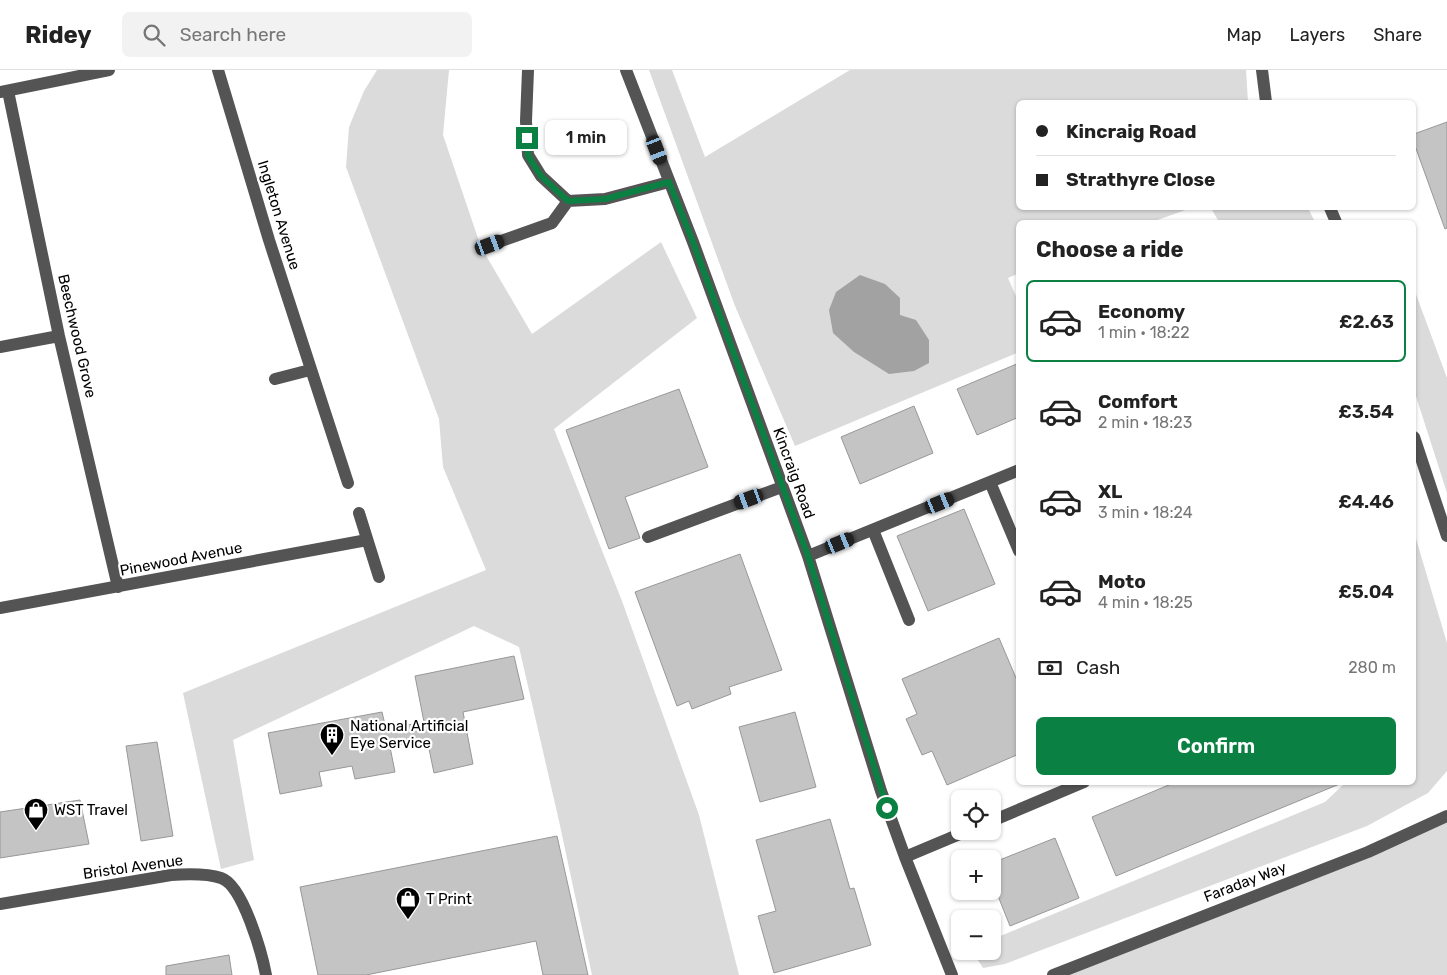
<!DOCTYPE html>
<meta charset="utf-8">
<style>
body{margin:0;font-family:Rubik,sans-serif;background:#f2f2f2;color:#222;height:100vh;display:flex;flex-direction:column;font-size:19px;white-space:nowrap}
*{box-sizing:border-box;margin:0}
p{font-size:16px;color:#767676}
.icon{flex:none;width:28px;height:28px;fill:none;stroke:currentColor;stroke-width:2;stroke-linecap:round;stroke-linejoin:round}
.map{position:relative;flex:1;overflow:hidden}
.details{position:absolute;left:1016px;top:150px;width:400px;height:565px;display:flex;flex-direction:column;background:#fff;border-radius:8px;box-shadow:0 1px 4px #0004}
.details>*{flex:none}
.hud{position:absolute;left:1016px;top:30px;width:400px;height:110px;border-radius:8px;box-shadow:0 1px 4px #0004;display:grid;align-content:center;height:110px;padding:0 20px;background:#fff}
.fabs{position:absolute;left:951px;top:720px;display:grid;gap:10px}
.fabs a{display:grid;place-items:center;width:50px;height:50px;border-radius:8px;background:#fff;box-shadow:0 1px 4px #0004;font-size:25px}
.end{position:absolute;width:22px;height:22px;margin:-11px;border:6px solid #0b8043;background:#fff;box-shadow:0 0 0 2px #fff}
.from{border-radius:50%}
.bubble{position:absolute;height:35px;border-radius:8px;background:#fff;box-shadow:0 1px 4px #0004;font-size:16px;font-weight:600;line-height:35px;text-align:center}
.car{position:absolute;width:15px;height:30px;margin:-15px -8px;border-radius:6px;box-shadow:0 0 4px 1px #0007;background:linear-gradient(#222 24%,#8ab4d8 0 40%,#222 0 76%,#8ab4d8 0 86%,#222 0)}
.hud b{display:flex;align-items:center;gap:18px;height:48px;font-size:19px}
.hud b+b{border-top:1px solid #e0e0e0}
.hud i{width:12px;height:12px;background:#222}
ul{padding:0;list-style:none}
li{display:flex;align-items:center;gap:15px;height:82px;margin:0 10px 8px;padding:0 10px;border:2px solid transparent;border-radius:8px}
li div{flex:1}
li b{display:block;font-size:19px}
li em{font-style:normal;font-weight:600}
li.selected{border-color:#0b8043}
li>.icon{width:45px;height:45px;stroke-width:1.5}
h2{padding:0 20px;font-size:22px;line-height:60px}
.pay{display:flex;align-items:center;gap:12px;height:55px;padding:0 20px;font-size:19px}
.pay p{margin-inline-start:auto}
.action{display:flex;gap:10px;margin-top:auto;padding:10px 20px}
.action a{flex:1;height:58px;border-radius:8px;background:#0b8043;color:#fff;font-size:20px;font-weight:600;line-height:58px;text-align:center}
header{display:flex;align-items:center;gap:30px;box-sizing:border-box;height:70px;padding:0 25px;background:#fff;border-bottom:1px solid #e0e0e0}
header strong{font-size:24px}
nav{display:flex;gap:28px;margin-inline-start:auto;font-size:18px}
.search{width:350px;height:45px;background:#f2f2f2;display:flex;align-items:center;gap:12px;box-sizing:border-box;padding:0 18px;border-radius:8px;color:#767676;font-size:19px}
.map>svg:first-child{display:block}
.green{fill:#dbdbdb}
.water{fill:#a2a2a2}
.building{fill:#c4c4c4;stroke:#989898}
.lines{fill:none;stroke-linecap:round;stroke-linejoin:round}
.minor{stroke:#545454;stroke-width:12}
.route{stroke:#0b8043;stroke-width:6}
.labels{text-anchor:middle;stroke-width:4.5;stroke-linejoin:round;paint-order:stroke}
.street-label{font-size:15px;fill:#000;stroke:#fff}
.poi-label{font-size:15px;fill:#000;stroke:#fff;text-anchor:start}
</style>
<header>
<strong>Ridey</strong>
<div class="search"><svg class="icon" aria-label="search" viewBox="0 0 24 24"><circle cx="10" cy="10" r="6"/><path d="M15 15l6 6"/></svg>Search here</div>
<nav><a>Map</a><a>Layers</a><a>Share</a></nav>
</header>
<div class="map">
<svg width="1447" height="905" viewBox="0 0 1447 905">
<rect width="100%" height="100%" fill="#fff"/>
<path class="green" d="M 377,0 L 449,0 L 443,65 L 481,177 L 532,264 L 661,172 L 697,248 L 554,359 L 622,531 L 699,745 L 739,905 L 592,905 L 559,751 L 519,577 L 474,556 L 233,670 L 254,790 L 221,799 L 183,623 L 486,500 L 443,397 L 439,349 L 346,97 L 349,57 L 364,21 Z
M 649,0 L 672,0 L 705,87 L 850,0 L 1246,0 L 1248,32 L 1019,32 L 1019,138 L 1191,138 L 1152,152 L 1019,152 L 1019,203 L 1008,208 L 1019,233 L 1019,282 L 795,376 L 735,236 Z
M 1211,138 L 1308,138 L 1315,152 L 1219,152 Z
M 1414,219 L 1447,308 L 1447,423 L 1414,320 Z
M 1414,462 L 1447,573 L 1447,701 L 1428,723 L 1367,756 L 1005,894 L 983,898 L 972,881 L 992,881 L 993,869 L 1325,732 L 1345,713 L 1414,712 Z
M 1447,746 L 1447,905 L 1058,905 Z"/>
<path class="water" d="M 860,205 L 885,214 L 900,228 L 900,245 L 916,250 L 929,270 L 929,293 L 914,301 L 889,304 L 854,282 L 833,263 L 829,240 L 836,222 Z"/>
<path class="building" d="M 1447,52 L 1447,158 L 1445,159 L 1414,73 L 1414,64 Z
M 1019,293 L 1019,347 L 977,365 L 957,319 Z
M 679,319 L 708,397 L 625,427 L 640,468 L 609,479 L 566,360 Z
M 914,336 L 933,383 L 860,414 L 841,367 Z
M 964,439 L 995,514 L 928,541 L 897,466 Z
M 740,484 L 782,600 L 729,617 L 731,624 L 692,639 L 689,631 L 677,636 L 635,522 Z
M 999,568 L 1019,615 L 1019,684 L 947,715 L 932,681 L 922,685 L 906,649 L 917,644 L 902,609 Z
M 514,586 L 524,629 L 463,642 L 473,694 L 434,703 L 427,669 L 390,677 L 395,702 L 355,709 L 352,696 L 319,702 L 322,716 L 280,724 L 268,663 L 382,642 L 386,659 L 424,652 L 415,606 Z
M 795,642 L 816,717 L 760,732 L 739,657 Z
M 157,672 L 173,766 L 141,771 L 126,676 Z
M 1176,712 L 1342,712 L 1342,713 L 1116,806 L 1092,747 Z
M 80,730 L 89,774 L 0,788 L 0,742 Z
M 830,749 L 850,819 L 854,818 L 871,875 L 774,903 L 758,846 L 776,841 L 756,770 Z
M 557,766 L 588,905 L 543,905 L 536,871 L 366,905 L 318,905 L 300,817 Z
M 1055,768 L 1079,828 L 1010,856 L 992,811 L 992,793 Z
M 229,885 L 232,905 L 166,905 L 166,896 Z"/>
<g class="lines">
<path class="minor" d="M 218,0 L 269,170 L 348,413
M 528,0 L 526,51 L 528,85 L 541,106 L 568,131 L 605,129 L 669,112
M 626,0 L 693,172 L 808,486 L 881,721 L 905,787 L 952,905
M 1262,0 L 1266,32
M 8,21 L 59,266 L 118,517
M 0,22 L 109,0
M 1330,138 L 1336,152
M 490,175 L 552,153 L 568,131
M 0,277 L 59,266
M 275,309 L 310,300
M 1414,367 L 1447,466
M 990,412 L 1019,481
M 359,443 L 379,507
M 873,460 L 909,550
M 648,467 L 782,417
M 808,486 L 1019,400
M 0,538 L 367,470
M 992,751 L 1084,712
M 905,787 L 967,761
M 0,834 L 171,805 C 186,804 206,803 221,808 C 243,815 262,884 266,905
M 1053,905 L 1368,782 L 1447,746"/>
</g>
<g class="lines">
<path class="route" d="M 527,68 L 528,86 L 541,106 L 568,131 L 605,129 L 669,112 L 693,172 L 808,486 L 887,738"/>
</g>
<defs>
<symbol id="building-pin" viewBox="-11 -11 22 30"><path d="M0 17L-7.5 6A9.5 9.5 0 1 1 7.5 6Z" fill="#000" stroke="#fff"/><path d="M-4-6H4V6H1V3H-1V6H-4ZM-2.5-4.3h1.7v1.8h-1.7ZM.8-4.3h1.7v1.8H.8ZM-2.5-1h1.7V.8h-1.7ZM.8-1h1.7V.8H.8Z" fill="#fff"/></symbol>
<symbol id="shop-pin" viewBox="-11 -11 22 30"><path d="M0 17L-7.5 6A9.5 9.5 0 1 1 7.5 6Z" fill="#000" stroke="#fff"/><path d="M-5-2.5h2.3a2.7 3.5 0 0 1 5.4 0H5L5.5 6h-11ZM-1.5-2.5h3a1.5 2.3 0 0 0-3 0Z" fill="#fff"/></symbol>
</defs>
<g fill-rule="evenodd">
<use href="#building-pin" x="318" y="651" width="28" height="38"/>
<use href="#shop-pin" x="22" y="726" width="28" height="38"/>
<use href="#shop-pin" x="394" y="815" width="28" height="38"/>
</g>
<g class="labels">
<g class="street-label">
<text transform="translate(279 145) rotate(73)" y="5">Ingleton Avenue</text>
<text transform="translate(77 266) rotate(77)" y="5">Beechwood Grove</text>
<text transform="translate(794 403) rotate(70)" y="5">Kincraig Road</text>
<text transform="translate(181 489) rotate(-11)" y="5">Pinewood Avenue</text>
<text transform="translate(133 797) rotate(-8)" y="5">Bristol Avenue</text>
<text transform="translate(1245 812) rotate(-21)" y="5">Faraday Way</text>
</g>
<g class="poi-label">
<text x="350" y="661">National Artificial<tspan x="350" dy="17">Eye Service</tspan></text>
<text x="54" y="745">WST Travel</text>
<text x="426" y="834">T Print</text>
</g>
</g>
</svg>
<div class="fabs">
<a><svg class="icon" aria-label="locate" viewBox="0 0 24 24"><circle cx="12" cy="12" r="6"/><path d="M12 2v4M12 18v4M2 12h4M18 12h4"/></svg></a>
<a>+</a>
<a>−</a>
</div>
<i class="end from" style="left:887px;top:738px"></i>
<i class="end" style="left:527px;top:68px"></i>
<div class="bubble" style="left:545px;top:50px;width:82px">1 min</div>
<i class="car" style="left:657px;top:80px;rotate:159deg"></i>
<i class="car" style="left:490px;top:175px;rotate:70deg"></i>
<i class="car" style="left:749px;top:429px;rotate:250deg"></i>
<i class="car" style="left:940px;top:433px;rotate:68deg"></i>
<i class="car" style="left:840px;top:473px;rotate:68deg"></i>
<div class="hud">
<b><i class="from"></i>Kincraig Road</b>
<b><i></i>Strathyre Close</b>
</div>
<section class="details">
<h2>Choose a ride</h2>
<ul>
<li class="selected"><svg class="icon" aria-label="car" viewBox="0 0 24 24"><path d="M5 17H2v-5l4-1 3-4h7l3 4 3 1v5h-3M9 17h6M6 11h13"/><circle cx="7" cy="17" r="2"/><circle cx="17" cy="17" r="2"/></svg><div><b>Economy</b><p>1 min · 18:22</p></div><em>£2.63</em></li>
<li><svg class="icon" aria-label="car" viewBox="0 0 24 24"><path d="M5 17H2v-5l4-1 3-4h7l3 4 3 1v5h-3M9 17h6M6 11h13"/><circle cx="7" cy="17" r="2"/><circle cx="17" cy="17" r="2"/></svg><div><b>Comfort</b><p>2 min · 18:23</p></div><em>£3.54</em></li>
<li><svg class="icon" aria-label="car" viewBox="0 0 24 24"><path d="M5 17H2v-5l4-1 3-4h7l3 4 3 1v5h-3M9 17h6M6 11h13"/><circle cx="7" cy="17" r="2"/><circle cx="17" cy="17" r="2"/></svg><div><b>XL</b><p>3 min · 18:24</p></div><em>£4.46</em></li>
<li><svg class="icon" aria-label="car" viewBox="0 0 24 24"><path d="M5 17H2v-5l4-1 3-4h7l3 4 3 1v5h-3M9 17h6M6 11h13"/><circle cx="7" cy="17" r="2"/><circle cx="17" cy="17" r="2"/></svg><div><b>Moto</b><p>4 min · 18:25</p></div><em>£5.04</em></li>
</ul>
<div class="pay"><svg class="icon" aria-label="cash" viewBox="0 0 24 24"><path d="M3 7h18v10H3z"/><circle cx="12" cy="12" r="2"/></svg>Cash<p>280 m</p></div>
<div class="action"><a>Confirm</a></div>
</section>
</div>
